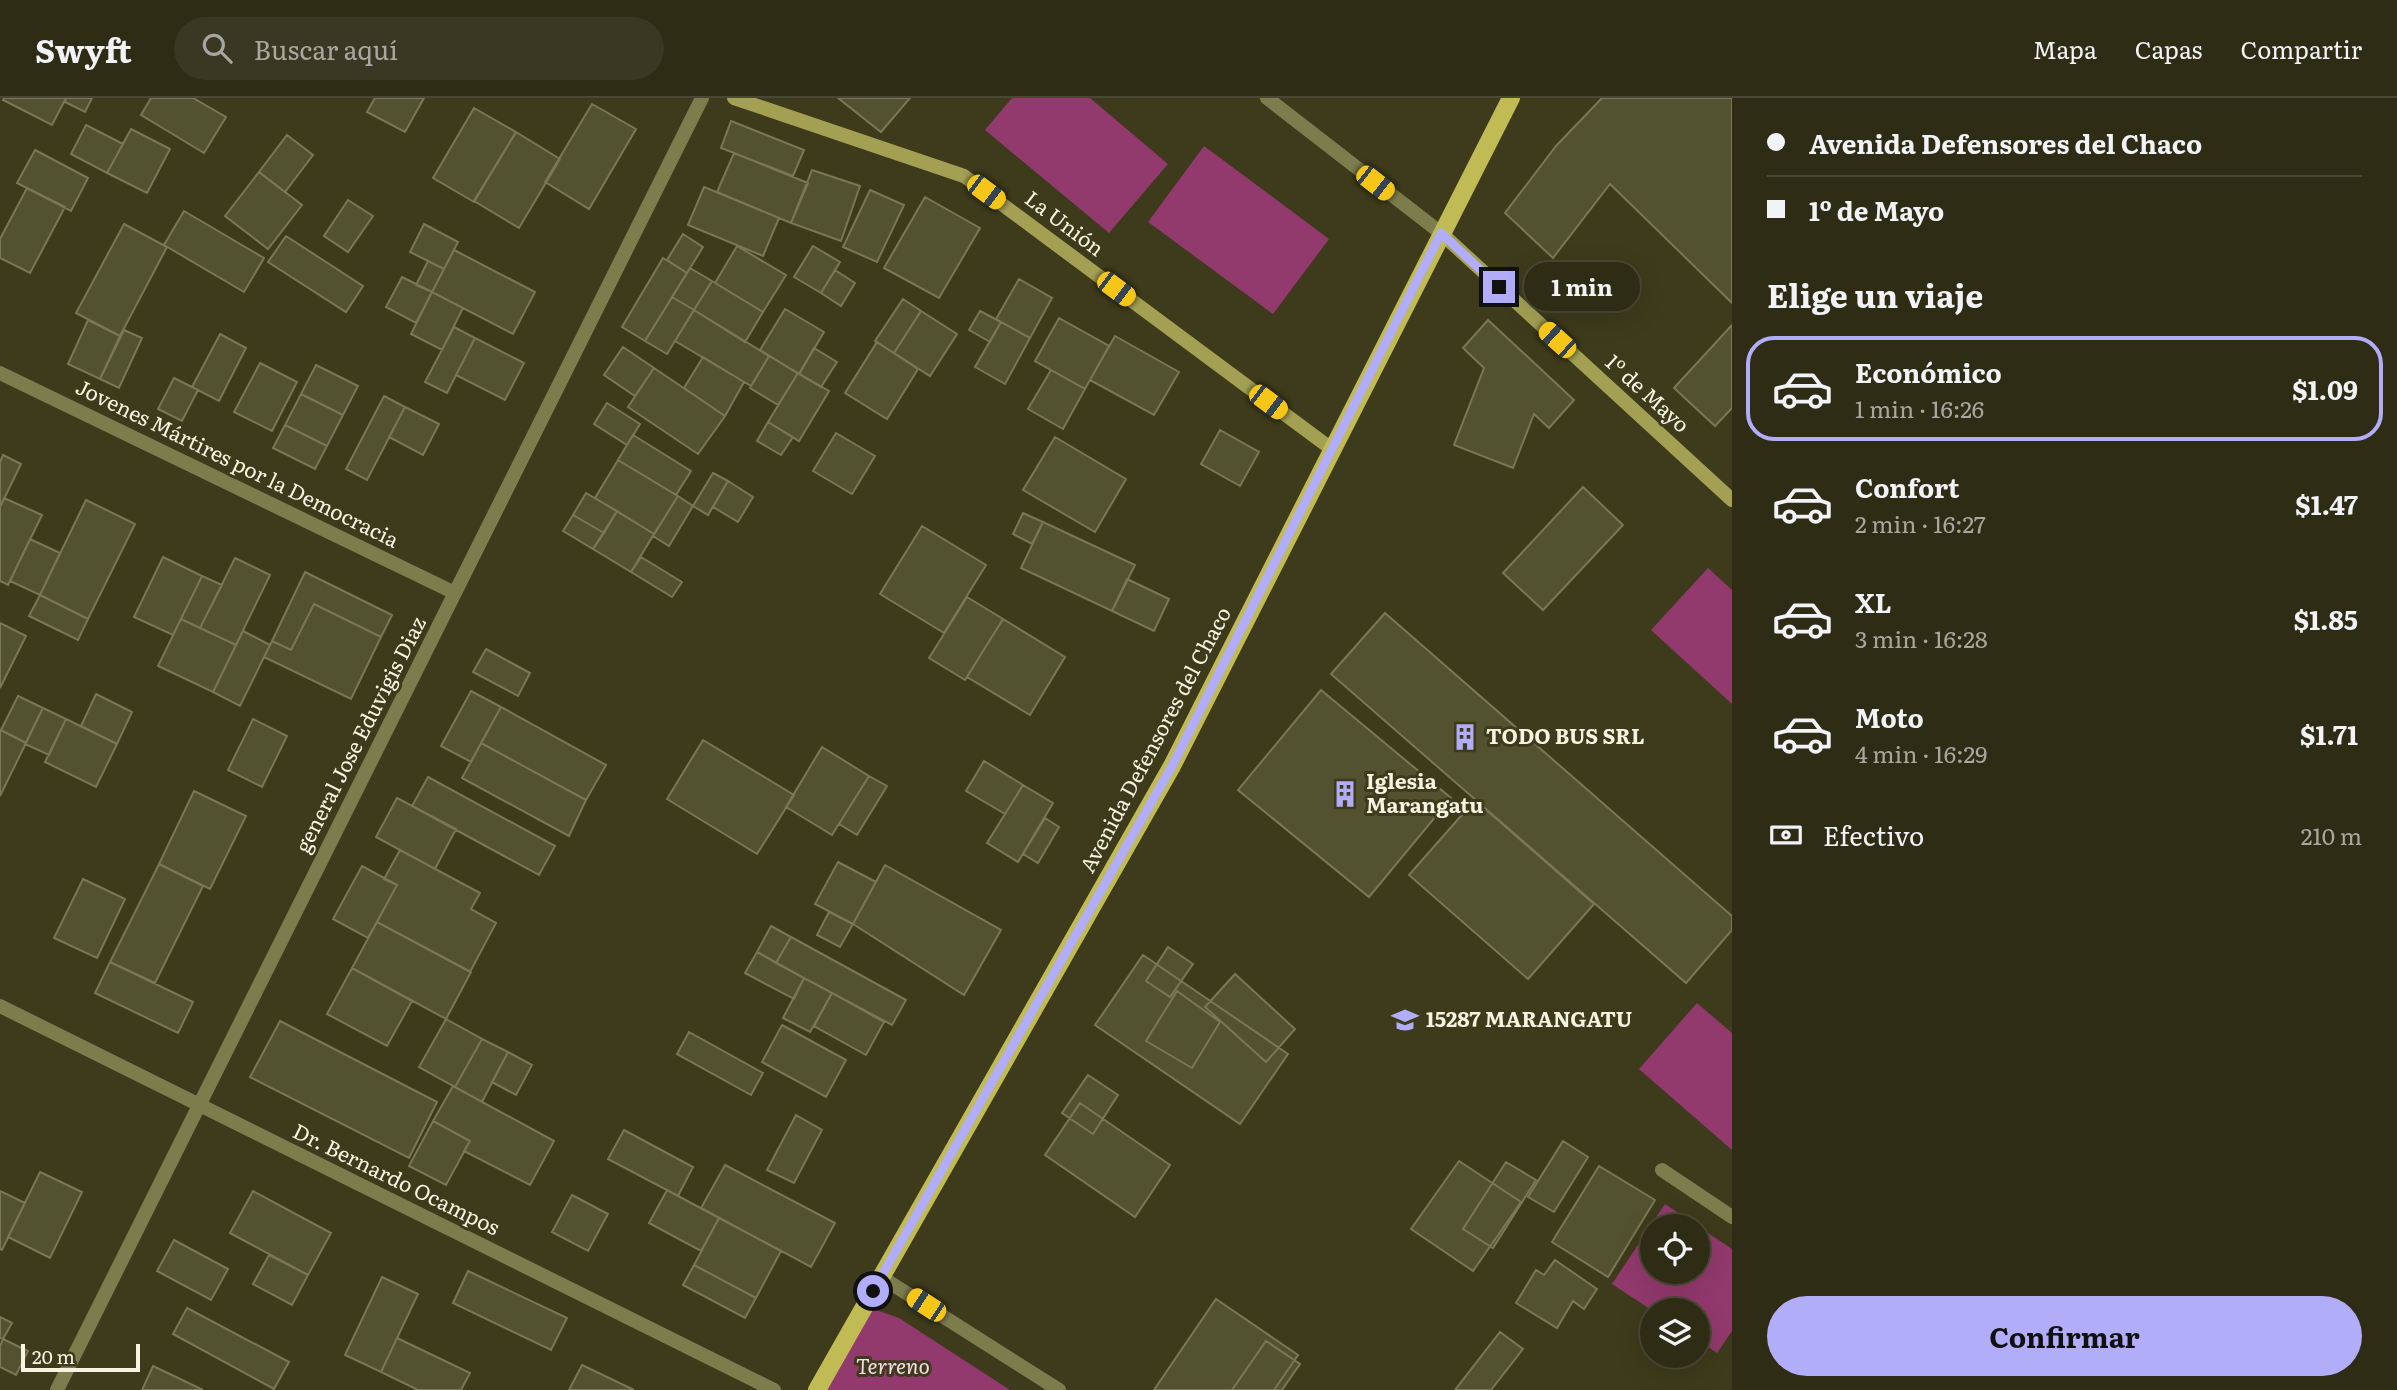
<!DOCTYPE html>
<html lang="es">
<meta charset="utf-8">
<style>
body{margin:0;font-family:Literata,serif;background:#3a3822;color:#f1f3f6;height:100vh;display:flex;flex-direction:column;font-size:26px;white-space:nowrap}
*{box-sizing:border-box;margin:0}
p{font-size:23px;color:#a7a7a0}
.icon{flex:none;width:38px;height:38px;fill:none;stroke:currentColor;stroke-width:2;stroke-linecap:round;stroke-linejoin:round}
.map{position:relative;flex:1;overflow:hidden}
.details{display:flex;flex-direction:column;background:#2e2c14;width:665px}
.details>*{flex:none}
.hud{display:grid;align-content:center;height:154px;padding:0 35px;background:#2e2c14}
.tools{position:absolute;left:1640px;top:1116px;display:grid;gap:14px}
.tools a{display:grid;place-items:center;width:70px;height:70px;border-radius:50%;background:#2e2c14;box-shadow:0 7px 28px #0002,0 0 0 2px #494834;font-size:35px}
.scale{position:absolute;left:21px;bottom:18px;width:119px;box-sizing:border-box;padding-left:7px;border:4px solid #f4f4e1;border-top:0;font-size:19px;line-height:24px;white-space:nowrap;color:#f4f4e1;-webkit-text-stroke:5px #3d3b1b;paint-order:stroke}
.end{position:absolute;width:32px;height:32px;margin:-16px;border:9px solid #b2adf9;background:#111;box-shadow:0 0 0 4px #111}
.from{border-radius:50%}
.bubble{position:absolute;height:49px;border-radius:24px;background:#2e2c14;box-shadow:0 7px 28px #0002,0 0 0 2px #494834;font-size:23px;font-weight:700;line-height:49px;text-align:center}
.car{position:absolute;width:21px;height:42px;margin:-21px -10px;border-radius:9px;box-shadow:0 0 5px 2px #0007;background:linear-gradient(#f5c518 24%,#345 0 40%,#f5c518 0 76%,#345 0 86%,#f5c518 0)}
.hud b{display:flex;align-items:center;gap:24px;height:66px;font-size:26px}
.hud b+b{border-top:2px solid #494834}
.hud i{width:18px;height:18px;background:#f1f3f6}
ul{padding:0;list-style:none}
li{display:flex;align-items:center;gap:21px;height:105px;margin:0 14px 10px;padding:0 21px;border:4px solid transparent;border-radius:28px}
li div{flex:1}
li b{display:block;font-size:26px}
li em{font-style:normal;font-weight:700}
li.active{border-color:#b2adf9}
li>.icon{width:63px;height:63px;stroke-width:1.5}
h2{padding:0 35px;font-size:32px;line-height:84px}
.pay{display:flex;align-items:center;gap:18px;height:77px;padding:0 35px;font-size:26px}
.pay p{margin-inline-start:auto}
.primary-button{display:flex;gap:14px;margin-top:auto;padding:14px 35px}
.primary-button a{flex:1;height:80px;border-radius:42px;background:#b2adf9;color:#111;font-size:28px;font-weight:700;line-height:80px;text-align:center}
header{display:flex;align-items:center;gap:42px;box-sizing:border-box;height:98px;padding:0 35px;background:#2e2c14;border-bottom:2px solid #494834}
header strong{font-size:33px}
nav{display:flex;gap:38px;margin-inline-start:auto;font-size:24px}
.search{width:490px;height:63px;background:#3a3822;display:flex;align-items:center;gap:18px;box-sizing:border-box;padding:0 24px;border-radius:38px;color:#a7a7a0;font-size:26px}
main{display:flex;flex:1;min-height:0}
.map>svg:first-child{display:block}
.green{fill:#92396e;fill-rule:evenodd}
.building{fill:#535230;stroke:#797755;stroke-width:2}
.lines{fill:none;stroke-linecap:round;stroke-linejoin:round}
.lane{stroke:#7d7c4d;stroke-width:14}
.street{stroke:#7d7c4d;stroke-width:14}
.secondary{stroke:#a3a053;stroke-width:14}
.primary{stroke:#c0bb55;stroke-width:18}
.route{stroke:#b2adf9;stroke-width:9}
.labels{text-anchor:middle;stroke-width:6;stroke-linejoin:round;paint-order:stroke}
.street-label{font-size:21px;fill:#f4f4e1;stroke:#3d3b1b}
.poi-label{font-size:21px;font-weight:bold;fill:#f4f4e1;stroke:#3d3b1b;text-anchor:start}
.park-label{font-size:21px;font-style:italic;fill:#f7dbe9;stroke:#3d3b1b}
</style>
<header>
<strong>Swyft</strong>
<div class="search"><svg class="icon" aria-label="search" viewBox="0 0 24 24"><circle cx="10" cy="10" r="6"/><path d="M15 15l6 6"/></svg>Buscar aquí</div>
<nav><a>Mapa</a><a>Capas</a><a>Compartir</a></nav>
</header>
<main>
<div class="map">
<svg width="1732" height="1292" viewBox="0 0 1732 1292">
<rect width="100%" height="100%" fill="#3d3b1b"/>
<path class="green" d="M 1012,0 L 1090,0 L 1168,66 L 1109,135 L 985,32 Z
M 1204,48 L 1329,141 L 1273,216 L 1148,124 Z
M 1708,470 L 1732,492 L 1732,606 L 1651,532 Z
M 1697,905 L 1732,935 L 1732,1052 L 1639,971 Z
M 1665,1106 L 1732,1151 L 1732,1233 L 1717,1255 L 1698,1242 L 1698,1213 L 1653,1213 L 1612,1186 ZM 1652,1129 L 1698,1129 L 1698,1174 L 1652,1174 Z
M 865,1208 L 899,1220 L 1010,1292 L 826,1292 Z"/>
<path class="building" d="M 4,0 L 66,0 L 52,27 L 3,2 Z
M 66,0 L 92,0 L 85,14 L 65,4 Z
M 151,0 L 193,0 L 226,19 L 204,55 L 141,17 Z
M 375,0 L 424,0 L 405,34 L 367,14 Z
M 838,0 L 910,0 L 881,34 Z
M 1602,0 L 1732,0 L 1732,205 L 1610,86 L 1553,160 L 1505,115 L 1556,48 Z
M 592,6 L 636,31 L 589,111 L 545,84 Z
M 474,10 L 516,34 L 474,104 L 433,80 Z
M 731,23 L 804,52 L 793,78 L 721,50 Z
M 86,27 L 123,46 L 107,75 L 71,56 Z
M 131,31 L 170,51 L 147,95 L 107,75 Z
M 516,34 L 560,61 L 519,130 L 474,103 Z
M 287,37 L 313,57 L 285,94 L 259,74 Z
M 35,52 L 88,80 L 71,113 L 17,85 Z
M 734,55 L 808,85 L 791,125 L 717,94 Z
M 812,72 L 860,88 L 841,143 L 791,125 Z
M 259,74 L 302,107 L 268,151 L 225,118 Z
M 704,89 L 779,120 L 763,158 L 688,127 Z
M 27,90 L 65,109 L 30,175 L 0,160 L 0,141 Z
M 870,92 L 904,107 L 877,164 L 843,149 Z
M 925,99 L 980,130 L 939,200 L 884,170 Z
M 348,102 L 373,118 L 348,154 L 324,138 Z
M 184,113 L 264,160 L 244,194 L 164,147 Z
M 124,126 L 167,149 L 120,238 L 76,215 Z
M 424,126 L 458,144 L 444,171 L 410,154 Z
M 683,136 L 703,149 L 687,175 L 667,162 Z
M 286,138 L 363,188 L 346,214 L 268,164 Z
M 737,148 L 786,177 L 763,214 L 715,185 Z
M 813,148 L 840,164 L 821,195 L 794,179 Z
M 454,152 L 535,194 L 513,236 L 432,194 Z
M 663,160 L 687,175 L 645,243 L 622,229 Z
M 428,163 L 444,171 L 432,194 L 416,187 Z
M 690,170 L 712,183 L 694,212 L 672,199 Z
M 835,172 L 855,185 L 841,208 L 821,195 Z
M 402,179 L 432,194 L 416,225 L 386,209 Z
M 1019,181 L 1052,200 L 1030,240 L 996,221 Z
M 712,183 L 763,214 L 745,244 L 694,212 Z
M 432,194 L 463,210 L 442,252 L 411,236 Z
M 672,199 L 694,212 L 667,256 L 645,243 Z
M 903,201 L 921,213 L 894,255 L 875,243 Z
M 785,211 L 824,234 L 799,276 L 760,252 Z
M 694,212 L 769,258 L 751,288 L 675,243 Z
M 921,213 L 957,236 L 930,278 L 894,255 Z
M 980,213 L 1001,224 L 990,244 L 969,232 Z
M 1059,220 L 1109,248 L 1085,291 L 1035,263 Z
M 88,222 L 120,238 L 100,281 L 68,266 Z
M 1488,222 L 1574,302 L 1549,330 L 1534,316 L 1513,370 L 1454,347 L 1484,270 L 1463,250 Z
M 1001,224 L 1030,240 L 1005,286 L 975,269 Z
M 1732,227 L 1732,310 L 1715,328 L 1674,290 Z
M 454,229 L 475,240 L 447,295 L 425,284 Z
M 124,232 L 142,240 L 119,290 L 100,281 Z
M 220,236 L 246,250 L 219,303 L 192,289 Z
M 1115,238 L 1179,274 L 1154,317 L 1090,282 Z
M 475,240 L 524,265 L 505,302 L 456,277 Z
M 877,244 L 918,271 L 887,321 L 845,295 Z
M 623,249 L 654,270 L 635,298 L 604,277 Z
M 814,250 L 837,264 L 821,289 L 799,276 Z
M 769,258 L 798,275 L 778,307 L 750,290 Z
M 703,259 L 744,284 L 725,318 L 684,290 Z
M 260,265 L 297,284 L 272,333 L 234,314 Z
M 316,267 L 358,288 L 343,317 L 301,296 Z
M 654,270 L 725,318 L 698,356 L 628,309 Z
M 1051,272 L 1085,291 L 1063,331 L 1028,311 Z
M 798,275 L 829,293 L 799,343 L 768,324 Z
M 174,280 L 198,292 L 182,323 L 158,311 Z
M 301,296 L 343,317 L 327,348 L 285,327 Z
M 384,298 L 405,309 L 367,382 L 346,371 Z
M 607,305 L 640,326 L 627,347 L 594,326 Z
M 405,309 L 439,326 L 423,357 L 389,339 Z
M 768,324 L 793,339 L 781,357 L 757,343 Z
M 285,327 L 327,348 L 315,371 L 273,350 Z
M 1220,332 L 1259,354 L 1240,388 L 1201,366 Z
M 836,335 L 875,358 L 852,396 L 813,373 Z
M 633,337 L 691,373 L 676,397 L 618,362 Z
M 1055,339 L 1126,381 L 1095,434 L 1023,392 Z
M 3,357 L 21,366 L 0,409 L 0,364 Z
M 618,362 L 678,398 L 654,436 L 595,400 Z
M 713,375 L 728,383 L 708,417 L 693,408 Z
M 728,383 L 753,399 L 738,424 L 713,409 Z
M 1583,389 L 1623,427 L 1543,512 L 1503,475 Z
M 586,395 L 617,413 L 604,435 L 573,417 Z
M 678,398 L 693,408 L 669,448 L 653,438 Z
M 4,400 L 42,417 L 8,487 L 0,483 L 0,409 Z
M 86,402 L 135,426 L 88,521 L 40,497 Z
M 617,413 L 654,436 L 631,474 L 593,451 Z
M 1023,415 L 1043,424 L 1032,446 L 1013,436 Z
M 573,417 L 604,435 L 593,451 L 563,433 Z
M 1043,424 L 1135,467 L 1112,513 L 1021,470 Z
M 922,428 L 986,467 L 944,535 L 880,496 Z
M 30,441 L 60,455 L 40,497 L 10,483 Z
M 163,459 L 202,478 L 173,537 L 134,519 Z
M 641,459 L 682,484 L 672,499 L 631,474 Z
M 235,460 L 270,477 L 236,547 L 200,530 Z
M 305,474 L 392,517 L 381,539 L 314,506 L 291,552 L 272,543 Z
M 202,478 L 222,487 L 200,530 L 181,521 Z
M 1127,481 L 1169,501 L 1154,533 L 1112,513 Z
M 40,497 L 88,521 L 78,542 L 29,518 Z
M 967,499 L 1003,521 L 965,582 L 929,560 Z
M 314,506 L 381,539 L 351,601 L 264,559 L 272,543 L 291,552 Z
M 1385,515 L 1732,818 L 1732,832 L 1686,885 L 1331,576 Z
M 1385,515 L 1732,818 L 1732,832 L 1686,885 L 1331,576 Z
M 181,521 L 236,547 L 213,594 L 158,568 Z
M 1003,521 L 1065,559 L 1030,617 L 967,579 Z
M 0,525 L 26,538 L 0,590 Z
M 243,533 L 270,547 L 240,608 L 213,594 Z
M 486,551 L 530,575 L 518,598 L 473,574 Z
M 1321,592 L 1451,700 L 1369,799 L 1238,692 Z
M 1321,592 L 1451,700 L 1369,799 L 1238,692 Z
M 1321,592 L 1451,700 L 1369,799 L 1238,692 Z
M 471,593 L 501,609 L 471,664 L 441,648 Z
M 96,596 L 132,614 L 117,646 L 81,628 Z
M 18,598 L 43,610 L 26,645 L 1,632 Z
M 501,609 L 606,667 L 586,702 L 481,645 Z
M 43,610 L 66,621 L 49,657 L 25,646 Z
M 66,621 L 117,646 L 96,689 L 45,664 Z
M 253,621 L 287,638 L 262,689 L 228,672 Z
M 0,632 L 26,645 L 0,698 Z
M 703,642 L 794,697 L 757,756 L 667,701 Z
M 481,645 L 586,702 L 569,738 L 462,680 Z
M 822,649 L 869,678 L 832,737 L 786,709 Z
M 984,663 L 1023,687 L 1005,716 L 966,693 Z
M 869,678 L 887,688 L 857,737 L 839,726 Z
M 428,679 L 555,748 L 539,777 L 412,708 Z
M 1023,687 L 1053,705 L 1018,764 L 987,745 Z
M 194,693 L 246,718 L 210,791 L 159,766 Z
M 397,700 L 456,731 L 435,771 L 376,739 Z
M 1475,702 L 1594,806 L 1528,881 L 1409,777 Z
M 1475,702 L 1594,806 L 1528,881 L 1409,777 Z
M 1045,720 L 1059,729 L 1038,765 L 1023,756 Z
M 400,752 L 480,795 L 471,811 L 496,825 L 470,874 L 377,824 L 397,787 L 384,781 Z
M 838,764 L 876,784 L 853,826 L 815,806 Z
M 159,766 L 203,788 L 155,885 L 110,864 Z
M 885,767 L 1001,832 L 964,897 L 853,826 Z
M 362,768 L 397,787 L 368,840 L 333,821 Z
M 83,781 L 125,801 L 97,860 L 54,840 Z
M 829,814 L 853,826 L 840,849 L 817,837 Z
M 377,824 L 471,874 L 446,921 L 352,870 Z
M 771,828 L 791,839 L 776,865 L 757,854 Z
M 791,839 L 906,902 L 892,927 L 776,865 Z
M 1168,849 L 1193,866 L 1170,899 L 1146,883 Z
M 757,854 L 804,880 L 794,901 L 745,875 Z
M 1143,857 L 1288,956 L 1240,1026 L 1095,927 Z
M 110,864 L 193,904 L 178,935 L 95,895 Z
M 352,870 L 412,903 L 387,948 L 327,916 Z
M 1235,876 L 1295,931 L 1266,964 L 1205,909 Z
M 804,880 L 832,895 L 810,934 L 783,920 Z
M 1177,893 L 1220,924 L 1192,970 L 1146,943 Z
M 832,895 L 884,924 L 866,957 L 814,928 Z
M 446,921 L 482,941 L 455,989 L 419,969 Z
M 280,923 L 437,1004 L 409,1060 L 250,979 Z
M 782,927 L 846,962 L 826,999 L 762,964 Z
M 689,934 L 763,975 L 751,997 L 677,956 Z
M 482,941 L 508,954 L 482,1004 L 455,989 Z
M 508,954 L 532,967 L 516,997 L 492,984 Z
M 1088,977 L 1118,997 L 1093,1036 L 1062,1015 Z
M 453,988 L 554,1043 L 530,1087 L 464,1053 L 470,1043 L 433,1023 Z
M 1080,1005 L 1170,1067 L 1135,1119 L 1045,1057 Z
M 796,1017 L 822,1032 L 794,1085 L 767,1072 Z
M 433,1023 L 470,1043 L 446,1087 L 409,1068 Z
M 624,1032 L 693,1069 L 678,1098 L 608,1061 Z
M 1563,1043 L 1588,1059 L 1554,1114 L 1528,1099 Z
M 1459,1063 L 1521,1104 L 1473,1173 L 1411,1131 Z
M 1506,1064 L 1536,1082 L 1493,1150 L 1463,1131 Z
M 725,1067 L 835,1125 L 811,1169 L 701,1110 Z
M 1599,1068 L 1655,1102 L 1608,1179 L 1552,1144 Z
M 40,1074 L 82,1094 L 50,1160 L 8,1139 Z
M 667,1092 L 719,1120 L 701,1153 L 649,1125 Z
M 0,1093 L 25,1105 L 2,1152 L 0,1151 Z
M 253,1093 L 331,1135 L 308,1177 L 230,1135 Z
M 572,1097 L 608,1116 L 588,1153 L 552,1134 Z
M 719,1120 L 781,1153 L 756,1200 L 694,1167 Z
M 174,1142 L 228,1171 L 211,1202 L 157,1173 Z
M 269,1157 L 308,1177 L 292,1207 L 253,1186 Z
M 1555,1162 L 1597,1191 L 1584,1211 L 1573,1203 L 1557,1230 L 1516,1205 L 1536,1172 L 1544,1177 Z
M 694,1167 L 756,1200 L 745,1220 L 683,1187 Z
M 468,1173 L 567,1220 L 551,1252 L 453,1205 Z
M 382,1179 L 418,1196 L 381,1274 L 345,1257 Z
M 1216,1201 L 1298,1257 L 1274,1292 L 1154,1292 Z
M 187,1210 L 289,1264 L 274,1291 L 173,1236 Z
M 0,1219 L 12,1225 L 3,1241 L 0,1240 Z
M 1500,1234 L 1523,1251 L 1491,1292 L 1455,1292 Z
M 397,1240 L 470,1275 L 461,1292 L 418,1292 L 381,1274 Z
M 3,1241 L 28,1253 L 16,1277 L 0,1269 L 0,1248 Z
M 1266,1243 L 1300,1266 L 1282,1292 L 1232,1292 Z
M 582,1267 L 634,1292 L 569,1292 Z
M 153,1268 L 203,1292 L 142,1292 Z"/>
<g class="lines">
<path class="lane" d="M 1662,1072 L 1732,1119"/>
<path class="street" d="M 1267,0 L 1441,135
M 0,275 L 455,495
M 0,908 L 774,1292
M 881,1179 L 1059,1292
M 57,1292 L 702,0"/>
<path class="secondary" d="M 734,0 L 964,78 L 1333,352
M 1441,135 L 1732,402"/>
<path class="primary" d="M 817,1292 L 1172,668 L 1511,0"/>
</g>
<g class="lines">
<path class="route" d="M 873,1193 L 1172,668 L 1441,135 L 1499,189"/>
</g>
<defs>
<symbol id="building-bare" viewBox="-9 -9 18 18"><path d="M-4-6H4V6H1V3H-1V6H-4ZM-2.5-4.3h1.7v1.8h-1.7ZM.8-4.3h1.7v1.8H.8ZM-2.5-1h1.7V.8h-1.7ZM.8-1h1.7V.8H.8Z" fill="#b2adf9" stroke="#3d3b1b" stroke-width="2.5" paint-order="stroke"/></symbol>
<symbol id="school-bare" viewBox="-9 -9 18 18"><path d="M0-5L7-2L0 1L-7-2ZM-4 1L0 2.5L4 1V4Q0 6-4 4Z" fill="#b2adf9" stroke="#3d3b1b" stroke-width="2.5" paint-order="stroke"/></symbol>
</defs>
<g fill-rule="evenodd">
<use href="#building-bare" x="1446" y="620" width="38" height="38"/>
<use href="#building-bare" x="1326" y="677" width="38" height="38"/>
<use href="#school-bare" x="1386" y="903" width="38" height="38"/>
</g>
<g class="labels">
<g class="street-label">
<text transform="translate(1064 126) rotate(37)" y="7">La Unión</text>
<text transform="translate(1647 296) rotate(42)" y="7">1º de Mayo</text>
<text transform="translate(237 366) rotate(26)" y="7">Jovenes Mártires por la Democracia</text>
<text transform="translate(361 637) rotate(-63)" y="7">general Jose Eduvigis Diaz</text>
<text transform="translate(1156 642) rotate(-62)" y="7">Avenida Defensores del Chaco</text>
<text transform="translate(396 1082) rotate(26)" y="7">Dr. Bernardo Ocampos</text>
</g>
<g class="poi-label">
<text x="1486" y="646">TODO BUS SRL</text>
<text x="1366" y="691">Iglesia<tspan x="1366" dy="24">Marangatu</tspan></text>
<text x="1426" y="929">15287 MARANGATU</text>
</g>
<g class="park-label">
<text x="893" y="1276">Terreno</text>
</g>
</g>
</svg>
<div class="tools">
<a><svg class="icon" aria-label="locate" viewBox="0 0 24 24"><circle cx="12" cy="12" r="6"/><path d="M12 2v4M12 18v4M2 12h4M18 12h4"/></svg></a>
<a><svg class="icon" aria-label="layers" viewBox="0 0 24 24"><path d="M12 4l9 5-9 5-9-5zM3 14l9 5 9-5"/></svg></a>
</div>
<div class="scale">20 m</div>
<i class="end from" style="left:873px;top:1193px"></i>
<i class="end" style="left:1499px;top:189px"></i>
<div class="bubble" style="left:1524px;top:164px;width:116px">1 min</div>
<i class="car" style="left:1375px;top:85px;rotate:128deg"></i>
<i class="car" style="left:986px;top:94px;rotate:127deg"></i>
<i class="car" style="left:1116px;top:191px;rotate:127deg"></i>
<i class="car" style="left:1557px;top:242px;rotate:312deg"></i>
<i class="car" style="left:1268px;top:304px;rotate:127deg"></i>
<i class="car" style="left:926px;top:1207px;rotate:303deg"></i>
</div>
<section class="details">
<div class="hud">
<b><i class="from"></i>Avenida Defensores del Chaco</b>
<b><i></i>1º de Mayo</b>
</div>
<h2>Elige un viaje</h2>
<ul>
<li class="active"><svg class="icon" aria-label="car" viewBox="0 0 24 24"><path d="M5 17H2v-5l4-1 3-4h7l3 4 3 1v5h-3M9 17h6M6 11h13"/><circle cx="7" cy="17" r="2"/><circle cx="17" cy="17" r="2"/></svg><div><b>Económico</b><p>1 min · 16:26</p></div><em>$1.09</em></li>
<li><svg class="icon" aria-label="car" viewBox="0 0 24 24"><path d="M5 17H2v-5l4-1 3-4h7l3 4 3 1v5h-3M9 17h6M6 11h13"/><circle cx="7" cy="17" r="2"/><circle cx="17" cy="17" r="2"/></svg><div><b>Confort</b><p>2 min · 16:27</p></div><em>$1.47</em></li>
<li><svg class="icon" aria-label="car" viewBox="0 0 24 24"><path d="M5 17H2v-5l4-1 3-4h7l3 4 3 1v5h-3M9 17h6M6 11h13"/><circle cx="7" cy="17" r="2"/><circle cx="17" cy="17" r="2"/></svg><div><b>XL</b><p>3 min · 16:28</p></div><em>$1.85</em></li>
<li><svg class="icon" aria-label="car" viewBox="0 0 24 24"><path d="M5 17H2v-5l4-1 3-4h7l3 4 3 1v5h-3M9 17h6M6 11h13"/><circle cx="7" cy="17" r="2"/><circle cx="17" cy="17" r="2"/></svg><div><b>Moto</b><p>4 min · 16:29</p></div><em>$1.71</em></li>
</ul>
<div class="pay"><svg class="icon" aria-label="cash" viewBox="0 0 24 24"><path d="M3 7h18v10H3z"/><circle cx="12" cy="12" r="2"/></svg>Efectivo<p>210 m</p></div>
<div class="primary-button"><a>Confirmar</a></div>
</section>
</main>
